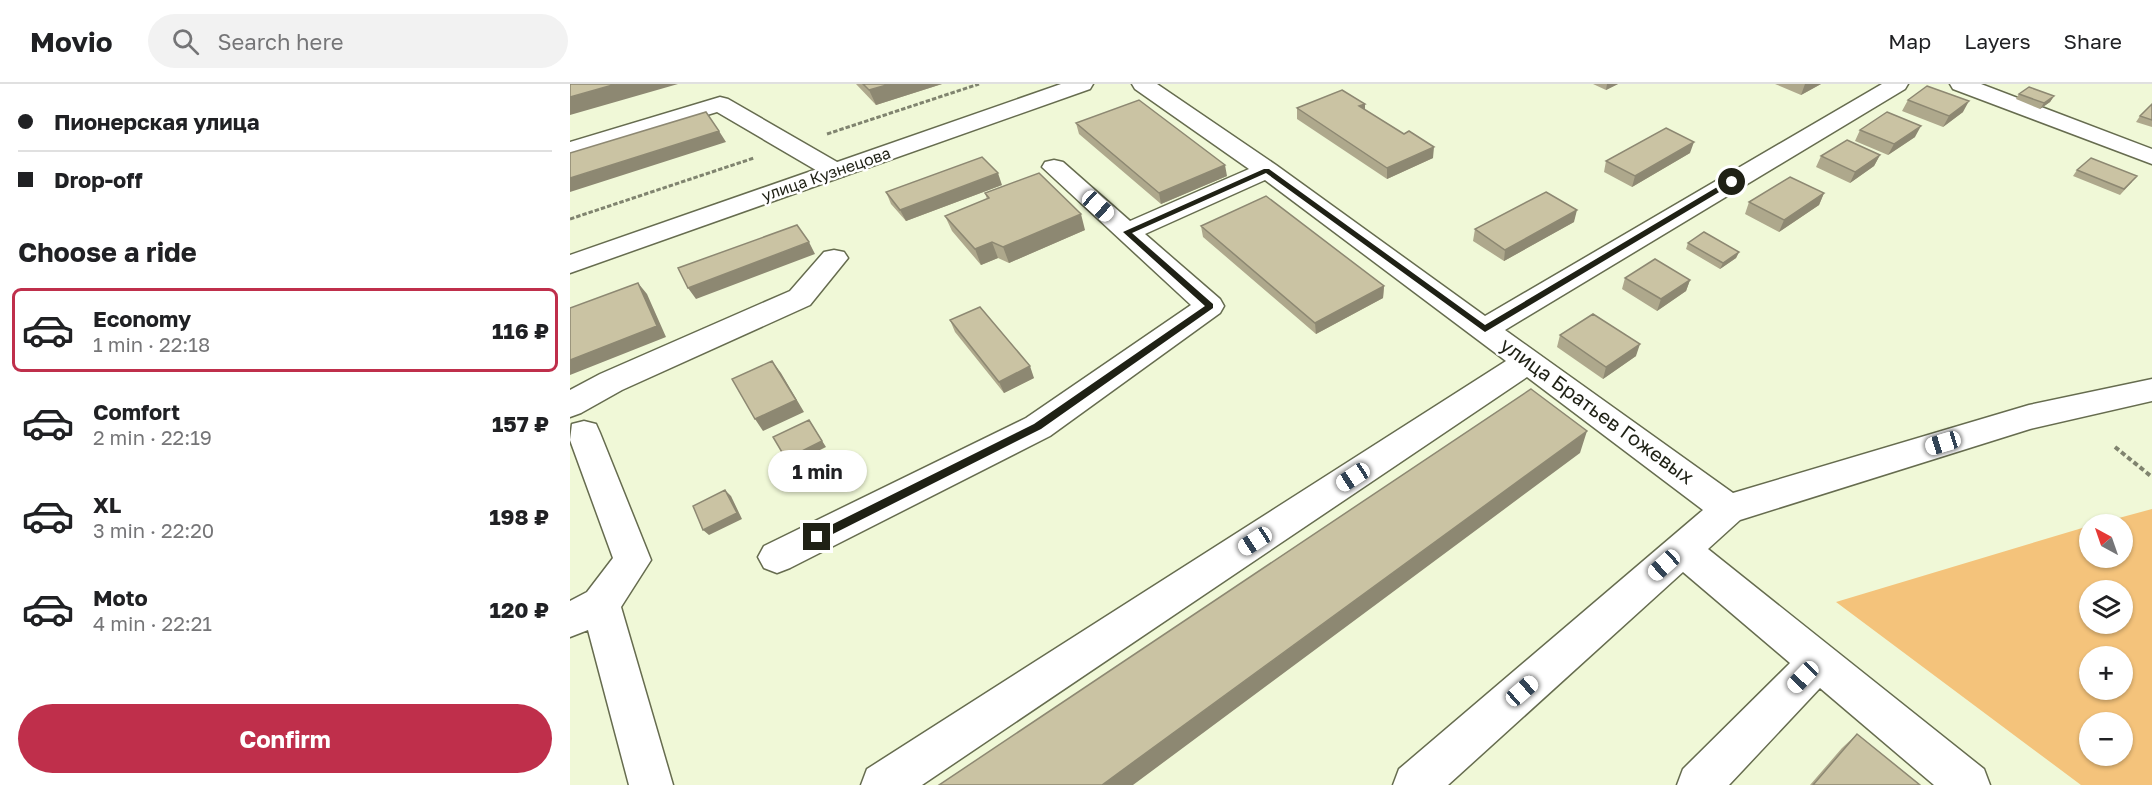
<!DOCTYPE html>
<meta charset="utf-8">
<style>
body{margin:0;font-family:"Golos Text",sans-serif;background:#f2f2f2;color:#202124;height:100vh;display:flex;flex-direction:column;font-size:22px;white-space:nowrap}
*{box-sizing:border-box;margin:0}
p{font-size:20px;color:#757577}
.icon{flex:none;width:33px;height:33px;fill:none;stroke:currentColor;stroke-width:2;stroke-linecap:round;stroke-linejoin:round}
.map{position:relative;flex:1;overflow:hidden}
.sheet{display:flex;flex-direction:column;background:#fff;width:570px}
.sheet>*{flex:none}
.guide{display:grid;align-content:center;height:132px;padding:0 18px;background:#fff}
.needle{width:39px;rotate:320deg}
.tools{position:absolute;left:1509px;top:430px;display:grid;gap:12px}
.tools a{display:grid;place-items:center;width:54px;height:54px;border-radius:50%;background:#fff;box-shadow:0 2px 4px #0004;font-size:30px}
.end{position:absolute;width:27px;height:27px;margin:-14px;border:8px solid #1f2115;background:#fff;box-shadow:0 0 0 3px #fff}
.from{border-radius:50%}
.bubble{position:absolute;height:42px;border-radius:21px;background:#fff;box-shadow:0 2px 4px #0004;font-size:20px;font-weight:700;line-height:42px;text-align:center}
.car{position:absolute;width:18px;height:36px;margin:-18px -9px;border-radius:8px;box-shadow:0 0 4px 2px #0007;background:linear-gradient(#fff 24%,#345 0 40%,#fff 0 76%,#345 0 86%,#fff 0)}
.guide b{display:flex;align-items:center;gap:21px;height:57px;font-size:22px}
.guide b+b{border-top:2px solid #e0e0e0}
.guide i{width:15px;height:15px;background:#202124}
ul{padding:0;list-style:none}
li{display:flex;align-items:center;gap:18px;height:84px;margin:0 12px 9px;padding:0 6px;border:3px solid transparent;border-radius:9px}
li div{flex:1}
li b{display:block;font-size:22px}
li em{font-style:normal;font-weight:700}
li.active{border-color:#bf2f4b}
li>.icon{width:54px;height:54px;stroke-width:1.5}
h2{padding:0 18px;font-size:27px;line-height:72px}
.cta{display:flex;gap:12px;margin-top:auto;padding:12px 18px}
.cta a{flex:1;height:69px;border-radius:36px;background:#bf2f4b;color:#fff;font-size:24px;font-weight:700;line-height:69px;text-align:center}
header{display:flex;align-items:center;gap:36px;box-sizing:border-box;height:84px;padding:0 30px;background:#fff;border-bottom:2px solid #e0e0e0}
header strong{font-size:28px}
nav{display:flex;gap:33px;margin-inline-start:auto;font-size:21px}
.search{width:420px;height:54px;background:#f2f2f2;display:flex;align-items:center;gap:15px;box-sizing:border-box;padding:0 21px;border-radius:33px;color:#757577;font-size:22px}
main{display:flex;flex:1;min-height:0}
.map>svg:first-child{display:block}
.green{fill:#f4c37b;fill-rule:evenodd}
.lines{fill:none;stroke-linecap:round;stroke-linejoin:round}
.minor-casing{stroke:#666c4f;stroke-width:3}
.major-casing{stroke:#666c4f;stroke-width:3}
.path-far1{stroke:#80846f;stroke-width:3;stroke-dasharray:4.5 2;stroke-linecap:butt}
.path{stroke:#80846f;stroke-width:4;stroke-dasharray:5 3;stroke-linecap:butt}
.minor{fill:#fff;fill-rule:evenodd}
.major{fill:#fff;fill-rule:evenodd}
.wall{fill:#aea88c}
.shaded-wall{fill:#8d8872}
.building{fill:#cac3a3;stroke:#8d8872;stroke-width:1.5}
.route{fill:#1f2115}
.labels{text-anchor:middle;stroke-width:5;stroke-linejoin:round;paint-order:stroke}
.far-street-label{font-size:16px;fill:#1f2115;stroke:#fff}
.street-label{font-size:20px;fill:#1f2115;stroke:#fff}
</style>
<header>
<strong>Movio</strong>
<div class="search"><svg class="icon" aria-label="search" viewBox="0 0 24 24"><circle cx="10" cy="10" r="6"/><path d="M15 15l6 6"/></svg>Search here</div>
<nav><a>Map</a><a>Layers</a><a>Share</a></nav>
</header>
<main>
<section class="sheet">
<div class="guide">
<b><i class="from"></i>Пионерская улица</b>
<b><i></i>Drop-off</b>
</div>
<h2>Choose a ride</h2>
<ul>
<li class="active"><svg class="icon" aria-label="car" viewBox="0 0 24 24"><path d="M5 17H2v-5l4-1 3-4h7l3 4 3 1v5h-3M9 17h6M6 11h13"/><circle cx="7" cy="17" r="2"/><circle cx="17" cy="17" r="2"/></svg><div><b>Economy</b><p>1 min · 22:18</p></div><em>116 ₽</em></li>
<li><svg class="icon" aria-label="car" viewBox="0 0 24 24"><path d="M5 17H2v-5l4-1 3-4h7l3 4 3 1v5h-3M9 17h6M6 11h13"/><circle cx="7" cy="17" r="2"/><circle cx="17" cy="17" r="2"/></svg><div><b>Comfort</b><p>2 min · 22:19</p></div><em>157 ₽</em></li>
<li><svg class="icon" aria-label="car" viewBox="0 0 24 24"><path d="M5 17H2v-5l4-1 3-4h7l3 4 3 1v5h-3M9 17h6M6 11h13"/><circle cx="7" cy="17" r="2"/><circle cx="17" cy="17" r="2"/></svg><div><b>XL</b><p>3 min · 22:20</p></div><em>198 ₽</em></li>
<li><svg class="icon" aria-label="car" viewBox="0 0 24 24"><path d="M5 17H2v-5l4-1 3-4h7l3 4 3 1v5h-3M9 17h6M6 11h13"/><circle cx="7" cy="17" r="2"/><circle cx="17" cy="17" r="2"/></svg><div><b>Moto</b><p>4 min · 22:21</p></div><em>120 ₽</em></li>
</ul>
<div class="cta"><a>Confirm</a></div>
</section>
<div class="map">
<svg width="1582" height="701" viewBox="0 0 1582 701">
<rect width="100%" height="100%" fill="#f0f8d7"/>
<path class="green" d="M 1582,425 L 1582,701 L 1511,701 L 1266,518 L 1519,442 L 1520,474 L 1552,474 L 1552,441 L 1523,441 ZM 1520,507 L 1552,507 L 1552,540 L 1520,540 ZM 1520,573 L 1552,573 L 1552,606 L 1520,606 ZM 1520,639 L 1552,639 L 1552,672 L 1520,672 Z"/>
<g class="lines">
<defs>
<path id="minor" d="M 562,0 L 587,0 L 706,81 L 915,232 L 1312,0 L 1338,0 L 1335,5 L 935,246 L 1163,409 L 1459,321 L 1582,295 L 1582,317 L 1460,345 L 1170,436 L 1138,465 L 1414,685 L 1420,701 L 1364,701 L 1250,604 L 1159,701 L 1107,701 L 1113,685 L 1220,579 L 1113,488 L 878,701 L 823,701 L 829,685 L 1133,426 L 957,293 L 352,701 L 291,701 L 297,685 L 936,277 L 695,96 L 575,150 L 650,215 L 654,222 L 650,229 L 480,352 L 220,484 L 207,489 L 194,484 L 188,473 L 194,462 L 456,334 L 621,221 L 472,83 L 475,78 L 484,76 L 493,78 L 560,137 L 679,85 L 565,5 Z
M 1380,0 L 1411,0 L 1582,65 L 1582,80 L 1383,5 Z
M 150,13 L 158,15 L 274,82 L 277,87 L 274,92 L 265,94 L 256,92 L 147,28 L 0,72 L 0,58 Z
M 264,166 L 274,168 L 278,174 L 240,221 L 52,306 L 11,329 L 0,333 L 0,306 L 30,290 L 220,207 L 254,168 Z
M 14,337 L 26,340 L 30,349 L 81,476 L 51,523 L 103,701 L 59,701 L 18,546 L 0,553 L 0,517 L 17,508 L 43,474 L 0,356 L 2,340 Z"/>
<path id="major" d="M 491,0 L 523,0 L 520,5 L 0,189 L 0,171 Z"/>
</defs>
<use href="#minor" class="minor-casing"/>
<use href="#major" class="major-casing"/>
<path class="path-far1" d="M 257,50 L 409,0
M 0,135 L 184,74"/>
<path class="path" d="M 1545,363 L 1582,393"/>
<use href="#minor" class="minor"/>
<use href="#major" class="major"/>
</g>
<path class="wall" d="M 286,0 L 372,0 L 306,21 Z
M 1023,0 L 1048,0 L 1036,6 Z
M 1205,0 L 1251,0 L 1231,11 Z
M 1449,10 L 1484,12 L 1480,18 L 1470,25 L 1446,15 Z
M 1338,16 L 1393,28 L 1373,43 L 1332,27 Z
M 1582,20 L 1582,43 L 1566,38 L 1570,32 Z
M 727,24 L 795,26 L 863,74 L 817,95 L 727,35 Z
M 506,39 L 657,92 L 591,120 L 509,50 Z
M 1290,46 L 1345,53 L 1318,71 L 1285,57 Z
M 1120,69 L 1062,103 L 1034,88 L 1036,77 Z
M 1310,71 L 1304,82 L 1280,99 L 1246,83 L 1251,72 Z
M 1507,86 L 1562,98 L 1550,111 L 1503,92 Z
M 432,101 L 336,137 L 321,120 L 316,108 Z
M 415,109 L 515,146 L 439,179 L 428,174 L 411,181 L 382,147 L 375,132 L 417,115 Z
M 1254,109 L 1249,121 L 1209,148 L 1175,130 L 1179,118 Z
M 1004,138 L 934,177 L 903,157 L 905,145 Z
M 631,142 L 814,202 L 813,214 L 746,250 L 633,153 Z
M 1118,159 L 1169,168 L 1166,174 L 1150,185 L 1116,165 Z
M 1055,194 L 1120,196 L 1116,207 L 1087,227 L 1052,205 Z
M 380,236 L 464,294 L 434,309 L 385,248 Z
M 990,251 L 1066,272 L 1033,295 L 987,263 Z
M 1287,650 L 1350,701 L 1240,701 L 1272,664 Z"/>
<path class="shaded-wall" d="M 46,0 L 108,0 L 0,31 L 0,13 Z
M 320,0 L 372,0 L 306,21 L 299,6 Z
M 1037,0 L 1048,0 L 1036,6 Z
M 1235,0 L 1251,0 L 1231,11 Z
M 1484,12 L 1480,18 L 1470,25 L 1474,19 Z
M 1399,17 L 1393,28 L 1373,43 L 1379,32 Z
M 795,20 L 795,31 L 789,22 Z
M 1351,42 L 1345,53 L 1318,71 L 1324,60 Z
M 149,47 L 156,58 L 0,108 L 0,94 Z
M 1124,58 L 1120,69 L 1062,103 L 1065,92 Z
M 864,63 L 863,74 L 817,95 L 817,84 Z
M 1310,71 L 1304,82 L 1280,99 L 1285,88 Z
M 655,81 L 657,92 L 591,120 L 589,109 Z
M 428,89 L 432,101 L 336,137 L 330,126 Z
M 1254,109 L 1249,121 L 1209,148 L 1214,136 Z
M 1007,126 L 1004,138 L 934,177 L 935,166 Z
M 511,130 L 515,146 L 439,179 L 433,163 Z
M 239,158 L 245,170 L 126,215 L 118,204 Z
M 422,158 L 428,174 L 411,181 L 405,165 Z
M 1169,168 L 1166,174 L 1150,185 L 1153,179 Z
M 1120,196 L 1116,207 L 1087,227 L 1091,215 Z
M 68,199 L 77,210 L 96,253 L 0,291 L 0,276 Z
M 814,202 L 813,214 L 746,250 L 745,239 Z
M 1070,260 L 1066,272 L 1033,295 L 1036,283 Z
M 202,277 L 211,289 L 234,328 L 193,347 L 185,335 Z
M 460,282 L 464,294 L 434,309 L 429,298 Z
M 239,336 L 256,363 L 220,381 L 216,375 Z
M 1017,347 L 1010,369 L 563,701 L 532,701 Z
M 155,406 L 161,412 L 172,435 L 139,451 L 133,446 Z"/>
<path class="building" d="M 0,0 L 46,0 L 0,13 Z
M 293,0 L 320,0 L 299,6 Z
M 1357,2 L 1399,17 L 1379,32 L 1338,16 Z
M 1459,3 L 1484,12 L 1474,19 L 1449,10 Z
M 772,6 L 795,20 L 789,22 L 834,50 L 839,47 L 864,63 L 817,84 L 727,24 Z
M 569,16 L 655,81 L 589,109 L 506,39 Z
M 1582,20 L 1582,36 L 1570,32 Z
M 136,28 L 149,47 L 0,94 L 0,69 Z
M 1317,28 L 1351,42 L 1324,60 L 1290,46 Z
M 1096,44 L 1124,58 L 1065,92 L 1036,77 Z
M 1277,56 L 1310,71 L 1285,88 L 1251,72 Z
M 412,73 L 428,89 L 330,126 L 316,108 Z
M 1521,74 L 1567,92 L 1554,105 L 1507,86 Z
M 469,89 L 511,130 L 433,163 L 422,158 L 405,165 L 375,132 L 419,114 L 415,109 Z
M 1220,93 L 1254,109 L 1214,136 L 1179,118 Z
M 976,108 L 1007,126 L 935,166 L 905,145 Z
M 696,112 L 814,202 L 745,239 L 631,142 Z
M 227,141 L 239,158 L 118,204 L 108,184 Z
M 1134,148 L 1169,168 L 1153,179 L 1118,159 Z
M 1085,175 L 1120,196 L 1091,215 L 1055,194 Z
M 68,199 L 87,242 L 0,276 L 0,224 Z
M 410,223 L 460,282 L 429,298 L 380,236 Z
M 1023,230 L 1070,260 L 1036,283 L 990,251 Z
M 202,277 L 226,316 L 185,335 L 162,295 Z
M 961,305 L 1017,347 L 532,701 L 369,701 Z
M 239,336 L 252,357 L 216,375 L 203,353 Z
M 155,406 L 167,429 L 133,446 L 123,422 Z
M 1287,650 L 1350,701 L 1243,701 Z"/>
<path class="route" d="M 694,85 L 699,85 L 915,241 L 1159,96 L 1166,98 L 915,248 L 696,89 L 562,149 L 643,220 L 643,224 L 471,345 L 251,456 L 243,456 L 243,450 L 464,340 L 635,222 L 553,148 Z"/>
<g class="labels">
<g class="far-street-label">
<text transform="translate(256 90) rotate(-19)" y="6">улица Кузнецова</text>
</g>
<g class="street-label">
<text transform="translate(1027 327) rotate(36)" y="7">улица Братьев Гожевых</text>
</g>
</g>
</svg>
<div class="tools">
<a><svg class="needle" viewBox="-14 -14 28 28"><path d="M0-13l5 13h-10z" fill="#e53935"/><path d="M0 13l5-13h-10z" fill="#757577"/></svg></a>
<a><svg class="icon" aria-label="layers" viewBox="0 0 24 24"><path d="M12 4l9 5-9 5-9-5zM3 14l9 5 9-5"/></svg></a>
<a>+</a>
<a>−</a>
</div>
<i class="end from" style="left:1162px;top:98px"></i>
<i class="end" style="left:247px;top:453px"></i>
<div class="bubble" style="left:198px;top:366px;width:99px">1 min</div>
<i class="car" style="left:528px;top:122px;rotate:132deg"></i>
<i class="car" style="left:1373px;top:359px;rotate:253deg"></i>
<i class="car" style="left:783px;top:393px;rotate:237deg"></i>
<i class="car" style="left:685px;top:457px;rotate:237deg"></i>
<i class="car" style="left:1094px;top:481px;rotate:228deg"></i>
<i class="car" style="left:1233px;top:593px;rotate:224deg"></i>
<i class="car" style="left:952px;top:607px;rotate:49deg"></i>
</div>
</main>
